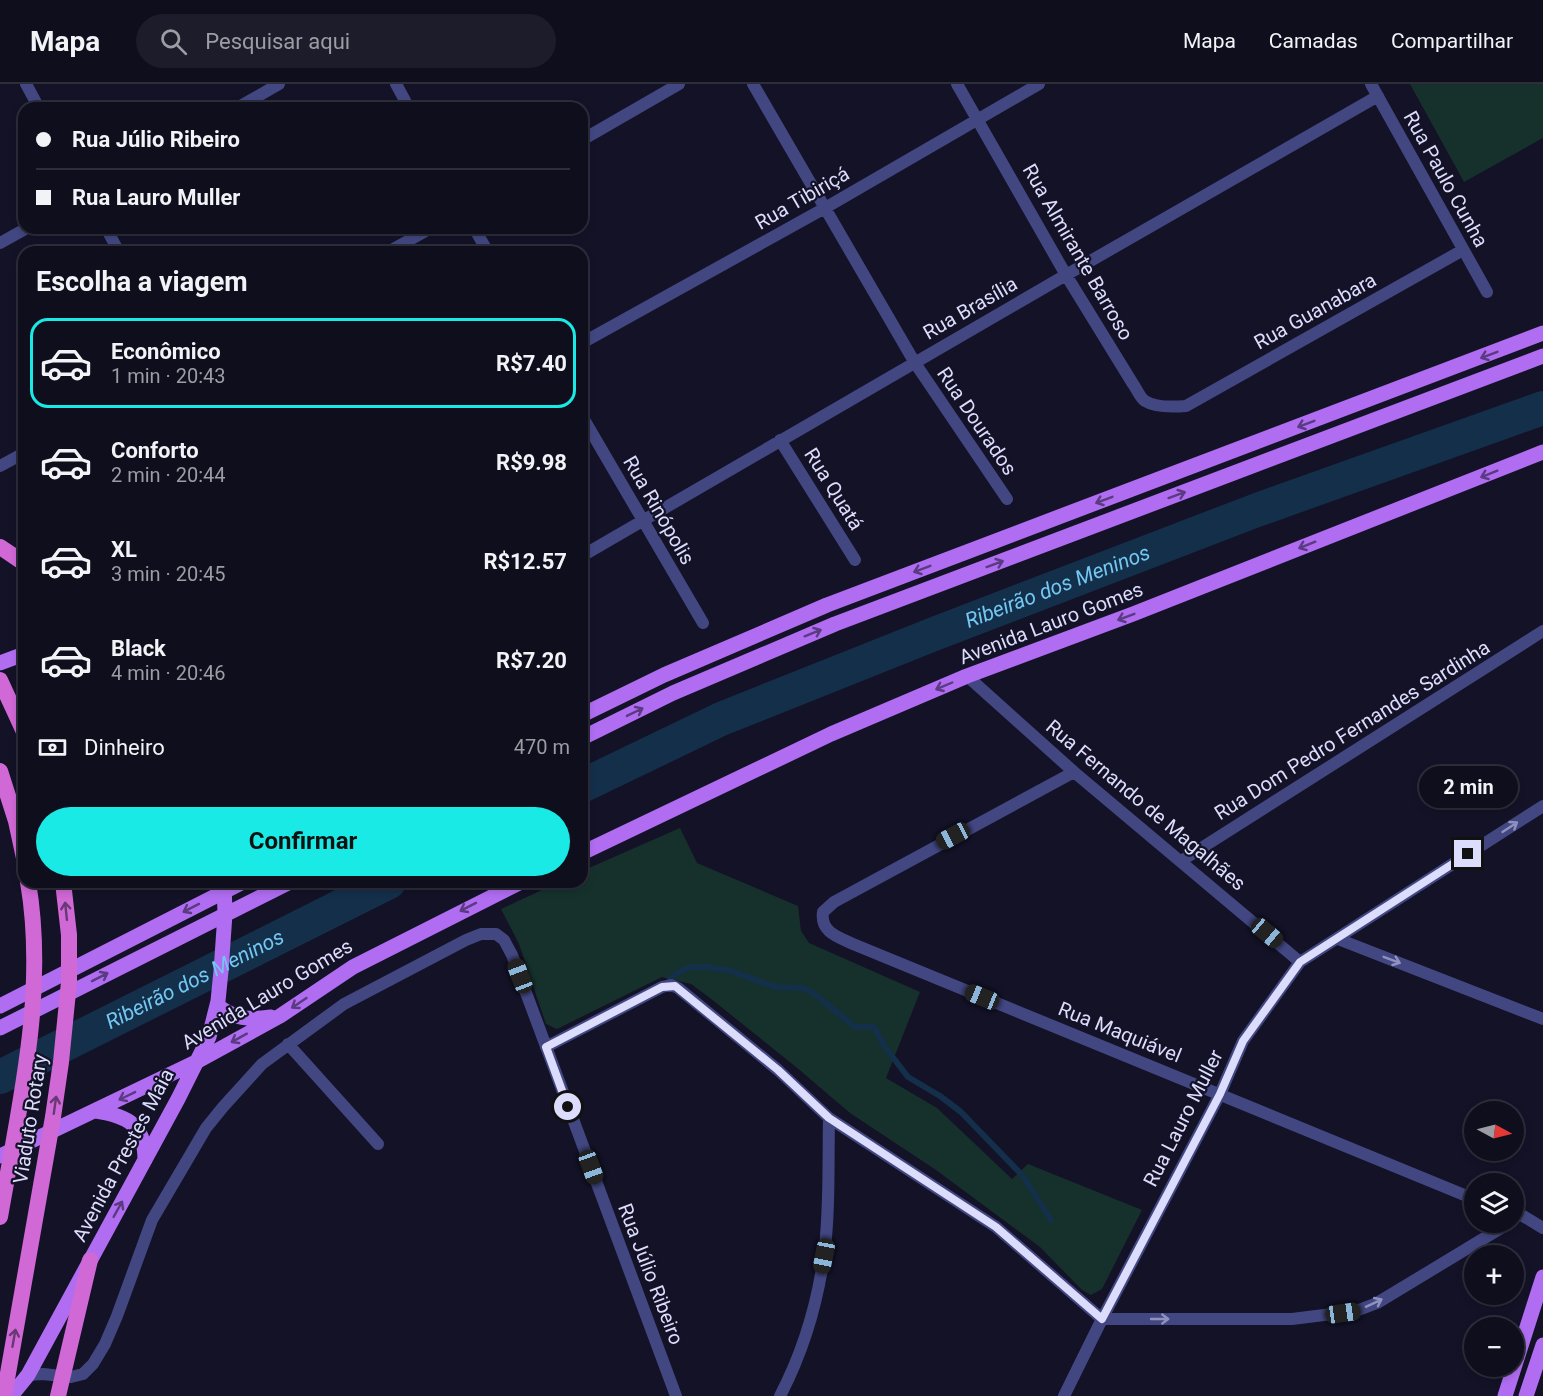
<!DOCTYPE html>
<html lang="pt">
<meta charset="utf-8">
<style>
body{margin:0;font-family:Roboto,sans-serif;background:#1c1c2a;color:#f1f3f6;height:100vh;display:flex;flex-direction:column;font-size:22px;white-space:nowrap}
*{box-sizing:border-box;margin:0}
p{font-size:20px;color:#9b9ca4}
.icon{flex:none;width:33px;height:33px;fill:none;stroke:currentColor;stroke-width:2;stroke-linecap:round;stroke-linejoin:round}
.map{position:relative;flex:1;overflow:hidden}
.panel{position:absolute;left:18px;top:162px;width:570px;height:642px;display:flex;flex-direction:column;background:#0e0e1d;border-radius:18px;box-shadow:0 3px 9px #0003,0 0 0 2px #2e2e3b}
.panel>*{flex:none}
.guide{position:absolute;left:18px;top:18px;width:570px;height:132px;border-radius:18px;box-shadow:0 3px 9px #0003,0 0 0 2px #2e2e3b;display:grid;align-content:center;height:132px;padding:0 18px;background:#0e0e1d}
.needle{width:39px;rotate:97deg}
.buttons{position:absolute;left:1464px;top:1017px;display:grid;gap:12px}
.buttons a{display:grid;place-items:center;width:60px;height:60px;border-radius:50%;background:#0e0e1d;box-shadow:0 3px 9px #0003,0 0 0 2px #2e2e3b;font-size:30px}
.end{position:absolute;width:27px;height:27px;margin:-14px;border:8px solid #dcdcfc;background:#111;box-shadow:0 0 0 3px #111}
.from{border-radius:50%}
.bubble{position:absolute;height:42px;border-radius:21px;background:#0e0e1d;box-shadow:0 3px 9px #0003,0 0 0 2px #2e2e3b;font-size:20px;font-weight:700;line-height:42px;text-align:center}
.car{position:absolute;width:18px;height:36px;margin:-18px -9px;border-radius:8px;box-shadow:0 0 4px 2px #0007;background:linear-gradient(#222 24%,#8ab4d8 0 40%,#222 0 76%,#8ab4d8 0 86%,#222 0)}
.guide b{display:flex;align-items:center;gap:21px;height:57px;font-size:22px}
.guide b+b{border-top:2px solid #2e2e3b}
.guide i{width:15px;height:15px;background:#f1f3f6}
ul{padding:0;list-style:none}
li{display:flex;align-items:center;gap:18px;height:90px;margin:0 12px 9px;padding:0 6px;border:3px solid transparent;border-radius:18px}
li div{flex:1}
li b{display:block;font-size:22px}
li em{font-style:normal;font-weight:700}
li.selected{border-color:#1aeae5}
li>.icon{width:54px;height:54px;stroke-width:1.5}
h2{padding:0 18px;font-size:27px;line-height:72px}
.pay{display:flex;align-items:center;gap:15px;height:66px;padding:0 18px;font-size:22px}
.pay p{margin-inline-start:auto}
.button{display:flex;gap:12px;margin-top:auto;padding:12px 18px}
.button a{flex:1;height:69px;border-radius:36px;background:#1aeae5;color:#111;font-size:24px;font-weight:700;line-height:69px;text-align:center}
header{display:flex;align-items:center;gap:36px;box-sizing:border-box;height:84px;padding:0 30px;background:#0e0e1d;border-bottom:2px solid #2e2e3b}
header strong{font-size:28px}
nav{display:flex;gap:33px;margin-inline-start:auto;font-size:21px}
.search{width:420px;height:54px;background:#1c1c2a;display:flex;align-items:center;gap:15px;box-sizing:border-box;padding:0 21px;border-radius:33px;color:#9b9ca4;font-size:22px}
.map>svg:first-child{display:block}
.green{fill:#16312c}
.lines{fill:none;stroke-linecap:round;stroke-linejoin:round}
.stream{stroke:#142f4a;stroke-width:6}
.river{stroke:#142f4a;stroke-width:34}
.minor{stroke:#424782;stroke-width:12}
.tertiary{stroke:#424782;stroke-width:12}
.primary{stroke:#b06df2;stroke-width:15}
.trunk{stroke:#d068d5;stroke-width:16}
.trunk-bridge{stroke:#d068d5;stroke-width:16}
.oneway{stroke:#5a3b82}
.oneway2{stroke:#8f92bf}
.oneway3{stroke:#683975}
.route{stroke:#dcdcfc;stroke-width:8}
.labels{text-anchor:middle;stroke-width:4.5;stroke-linejoin:round;paint-order:stroke}
.street-label{font-size:20px;fill:#dcdcfc;stroke:#131227}
.water-label{font-size:21px;font-style:italic;fill:#73c7f2;stroke:#131227}
</style>
<header>
<strong>Mapa</strong>
<div class="search"><svg class="icon" aria-label="search" viewBox="0 0 24 24"><circle cx="10" cy="10" r="6"/><path d="M15 15l6 6"/></svg>Pesquisar aqui</div>
<nav><a>Mapa</a><a>Camadas</a><a>Compartilhar</a></nav>
</header>
<div class="map">
<svg width="1543" height="1312" viewBox="0 0 1543 1312">
<rect width="100%" height="100%" fill="#131227"/>
<path class="green" d="M 1410,0 L 1543,0 L 1543,54 L 1464,98 Z
M 680,744 L 697,779 L 798,822 L 801,847 L 809,859 L 920,908 L 886,994 L 937,1024 L 1012,1095 L 1028,1080 L 1142,1126 L 1102,1205 L 1091,1211 L 1082,1206 L 1040,1163 L 936,1086 L 850,1029 L 796,983 L 710,914 L 691,900 L 662,893 L 557,945 L 546,940 L 519,860 L 501,825 L 559,798 L 582,798 L 582,787 Z"/>
<g class="lines">
<path class="stream" d="M 670,895 L 677,889 L 690,883 L 707,883 L 731,887 L 775,903 L 802,904 L 812,908 L 855,943 L 874,943 L 885,963 L 908,993 L 940,1012 L 961,1028 L 1023,1092 L 1051,1136"/>
<g class="river">
<path id="s1" d="M 582,702 L 721,635 L 934,550 L 1257,426 L 1543,324"/>
<path id="s2" d="M 0,993 L 389,798"/>
</g>
<path class="minor" d="M 26,0 L 39,24
M 396,0 L 409,24
M 753,0 L 915,279 L 1007,415
M 957,0 L 1066,191 L 1133,300 C 1137,305 1140,314 1145,317 C 1156,324 1174,323 1186,322 L 1463,166
M 1371,0 L 1487,208
M 237,24 L 279,0
M 582,56 L 679,0
M 106,144 L 119,168
M 474,144 L 488,168
M 0,159 L 27,144
M 388,168 L 431,144
M 582,259 L 825,124 L 1039,0
M 582,332 L 703,539
M 780,356 L 855,476
M 0,382 L 24,369
M 582,472 L 1066,191 L 1378,12
M 967,592 L 1074,688 L 1300,878
M 1074,688 L 834,818 L 823,828 C 820,848 838,853 853,860 L 1474,1115
M 1181,777 L 1543,547
M 1338,855 L 1543,935
M 288,960 L 378,1060
M 546,963 L 662,903 L 671,901 L 678,904 L 778,986 L 829,1034 L 996,1143 L 1102,1235 L 1292,1235 L 1356,1227 L 1377,1219 L 1511,1138
M 1514,1129 L 1523,1132 L 1543,1144
M 28,1291 L 43,1290 L 71,1293 L 83,1290 L 93,1280 L 105,1260 L 117,1232 L 152,1136 L 206,1044 L 223,1023 L 262,980 L 344,920 L 466,856 L 481,850 L 496,850 L 504,856 L 512,871 L 676,1312
M 780,1312 C 803,1268 817,1221 824,1172 C 830,1126 828,1079 829,1034"/>
<path class="tertiary" d="M 1064,1312 L 1102,1235 L 1220,1010 L 1243,957 L 1300,878 L 1543,722"/>
<path class="primary" d="M 0,579 L 24,570
M 582,631 L 664,591 L 827,521 L 1543,249
M 582,654 L 673,609 L 835,540 L 1543,272
M 582,769 L 831,650 L 967,592 L 1133,530 L 1543,368
M 217,921 C 233,935 250,936 271,933
M 0,922 L 243,798
M 0,944 L 290,798
M 96,1027 C 128,1032 145,1041 145,1076
M 0,1072 L 198,977 L 280,932 L 353,883 L 521,798
M 11,1312 L 28,1291 L 178,1015 L 209,953 L 218,917 L 221,887 L 225,830 L 224,798
M 1505,1312 L 1543,1193
M 1526,1312 L 1543,1261"/>
<path class="trunk" d="M 0,463 L 24,479
M 0,596 L 24,648
M 0,687 L 16,737 L 24,774
M 58,1312 L 90,1176"/>
<path class="trunk-bridge" d="M 0,1133 C 19,1023 47,909 28,798
M 4,1312 L 53,1033 L 61,978 L 69,898 L 69,851 L 63,798"/>
</g>
<defs><path id="oneway-shaft" d="M-6 0H5M1.5-3L5.5 0L1.5 3" fill="none" stroke-width="1.6" stroke-linecap="round" stroke-linejoin="round" transform="scale(1.5)"/></defs>
<g class="oneway">
<use href="#oneway-shaft" transform="translate(1489 271) rotate(159)"/>
<use href="#oneway-shaft" transform="translate(1306 340) rotate(159)"/>
<use href="#oneway-shaft" transform="translate(1489 390) rotate(158)"/>
<use href="#oneway-shaft" transform="translate(1177 411) rotate(-20)"/>
<use href="#oneway-shaft" transform="translate(1104 416) rotate(159)"/>
<use href="#oneway-shaft" transform="translate(1307 461) rotate(158)"/>
<use href="#oneway-shaft" transform="translate(995 480) rotate(-20)"/>
<use href="#oneway-shaft" transform="translate(922 485) rotate(159)"/>
<use href="#oneway-shaft" transform="translate(1126 533) rotate(159)"/>
<use href="#oneway-shaft" transform="translate(813 549) rotate(-22)"/>
<use href="#oneway-shaft" transform="translate(944 602) rotate(157)"/>
<use href="#oneway-shaft" transform="translate(635 628) rotate(-26)"/>
<use href="#oneway-shaft" transform="translate(468 823) rotate(153)"/>
<use href="#oneway-shaft" transform="translate(191 824) rotate(153)"/>
<use href="#oneway-shaft" transform="translate(100 893) rotate(-27)"/>
<use href="#oneway-shaft" transform="translate(299 919) rotate(146)"/>
<use href="#oneway-shaft" transform="translate(239 954) rotate(151)"/>
<use href="#oneway-shaft" transform="translate(127 1012) rotate(154)"/>
<use href="#oneway-shaft" transform="translate(118 1125) rotate(-61)"/>
</g>
<g class="oneway2">
<use href="#oneway-shaft" transform="translate(1510 743) rotate(-33)"/>
<use href="#oneway-shaft" transform="translate(1392 876) rotate(21)"/>
<use href="#oneway-shaft" transform="translate(1374 1219) rotate(-25)"/>
<use href="#oneway-shaft" transform="translate(1160 1235)"/>
</g>
<g class="oneway3">
<use href="#oneway-shaft" transform="translate(66 827) rotate(-96)"/>
<use href="#oneway-shaft" transform="translate(55 1021) rotate(-82)"/>
<use href="#oneway-shaft" transform="translate(14 1254) rotate(-80)"/>
</g>
<g class="lines">
<path class="route" d="M 568,1023 L 546,963 L 662,903 L 675,902 L 778,986 L 829,1034 L 996,1143 L 1102,1235 L 1220,1010 L 1243,957 L 1300,878 L 1468,770"/>
</g>
<g class="labels">
<g class="street-label">
<text transform="translate(1446 95) rotate(61)" y="7">Rua Paulo Cunha</text>
<text transform="translate(802 114) rotate(-30)" y="7">Rua Tibiriçá</text>
<text transform="translate(1078 168) rotate(60)" y="7">Rua Almirante Barroso</text>
<text transform="translate(970 224) rotate(-30)" y="7">Rua Brasília</text>
<text transform="translate(1315 227) rotate(-29)" y="7">Rua Guanabara</text>
<text transform="translate(977 337) rotate(56)" y="7">Rua Dourados</text>
<text transform="translate(834 405) rotate(58)" y="7">Rua Quatá</text>
<text transform="translate(659 426) rotate(60)" y="7">Rua Rinópolis</text>
<text transform="translate(1051 539) rotate(-21)" y="7">Avenida Lauro Gomes</text>
<text transform="translate(1352 646) rotate(-32)" y="7">Rua Dom Pedro Fernandes Sardinha</text>
<text transform="translate(1146 721) rotate(40)" y="7">Rua Fernando de Magalhães</text>
<text transform="translate(267 910) rotate(-31)" y="7">Avenida Lauro Gomes</text>
<text transform="translate(1120 948) rotate(22)" y="7">Rua Maquiável</text>
<text transform="translate(1183 1034) rotate(-63)" y="7">Rua Lauro Muller</text>
<text transform="translate(30 1035) rotate(-81)" y="7">Viaduto Rotary</text>
<text transform="translate(123 1071) rotate(-62)" y="7">Avenida Prestes Maia</text>
<text transform="translate(651 1190) rotate(69)" y="7">Rua Júlio Ribeiro</text>
</g>
<g class="water-label">
<text dy="7" stroke="none"><textPath href="#s1" startOffset="516">Ribeirão dos Meninos</textPath></text>
<text dy="7" stroke="none"><textPath href="#s2" startOffset="218">Ribeirão dos Meninos</textPath></text>
</g>
</g>
</svg>
<div class="buttons">
<a><svg class="needle" viewBox="-14 -14 28 28"><path d="M0-13l5 13h-10z" fill="#e53935"/><path d="M0 13l5-13h-10z" fill="#9b9ca4"/></svg></a>
<a><svg class="icon" aria-label="layers" viewBox="0 0 24 24"><path d="M12 4l9 5-9 5-9-5zM3 14l9 5 9-5"/></svg></a>
<a>+</a>
<a>−</a>
</div>
<i class="end from" style="left:568px;top:1023px"></i>
<i class="end" style="left:1468px;top:770px"></i>
<div class="bubble" style="left:1419px;top:682px;width:99px">2 min</div>
<i class="car" style="left:953px;top:752px;rotate:242deg"></i>
<i class="car" style="left:1267px;top:849px;rotate:130deg"></i>
<i class="car" style="left:520px;top:892px;rotate:339deg"></i>
<i class="car" style="left:982px;top:913px;rotate:292deg"></i>
<i class="car" style="left:591px;top:1083px;rotate:160deg"></i>
<i class="car" style="left:824px;top:1172px;rotate:191deg"></i>
<i class="car" style="left:1343px;top:1229px;rotate:82deg"></i>
<div class="guide">
<b><i class="from"></i>Rua Júlio Ribeiro</b>
<b><i></i>Rua Lauro Muller</b>
</div>
<section class="panel">
<h2>Escolha a viagem</h2>
<ul>
<li class="selected"><svg class="icon" aria-label="car" viewBox="0 0 24 24"><path d="M5 17H2v-5l4-1 3-4h7l3 4 3 1v5h-3M9 17h6M6 11h13"/><circle cx="7" cy="17" r="2"/><circle cx="17" cy="17" r="2"/></svg><div><b>Econômico</b><p>1 min · 20:43</p></div><em>R$7.40</em></li>
<li><svg class="icon" aria-label="car" viewBox="0 0 24 24"><path d="M5 17H2v-5l4-1 3-4h7l3 4 3 1v5h-3M9 17h6M6 11h13"/><circle cx="7" cy="17" r="2"/><circle cx="17" cy="17" r="2"/></svg><div><b>Conforto</b><p>2 min · 20:44</p></div><em>R$9.98</em></li>
<li><svg class="icon" aria-label="car" viewBox="0 0 24 24"><path d="M5 17H2v-5l4-1 3-4h7l3 4 3 1v5h-3M9 17h6M6 11h13"/><circle cx="7" cy="17" r="2"/><circle cx="17" cy="17" r="2"/></svg><div><b>XL</b><p>3 min · 20:45</p></div><em>R$12.57</em></li>
<li><svg class="icon" aria-label="car" viewBox="0 0 24 24"><path d="M5 17H2v-5l4-1 3-4h7l3 4 3 1v5h-3M9 17h6M6 11h13"/><circle cx="7" cy="17" r="2"/><circle cx="17" cy="17" r="2"/></svg><div><b>Black</b><p>4 min · 20:46</p></div><em>R$7.20</em></li>
</ul>
<div class="pay"><svg class="icon" aria-label="cash" viewBox="0 0 24 24"><path d="M3 7h18v10H3z"/><circle cx="12" cy="12" r="2"/></svg>Dinheiro<p>470 m</p></div>
<div class="button"><a>Confirmar</a></div>
</section>
</div>
